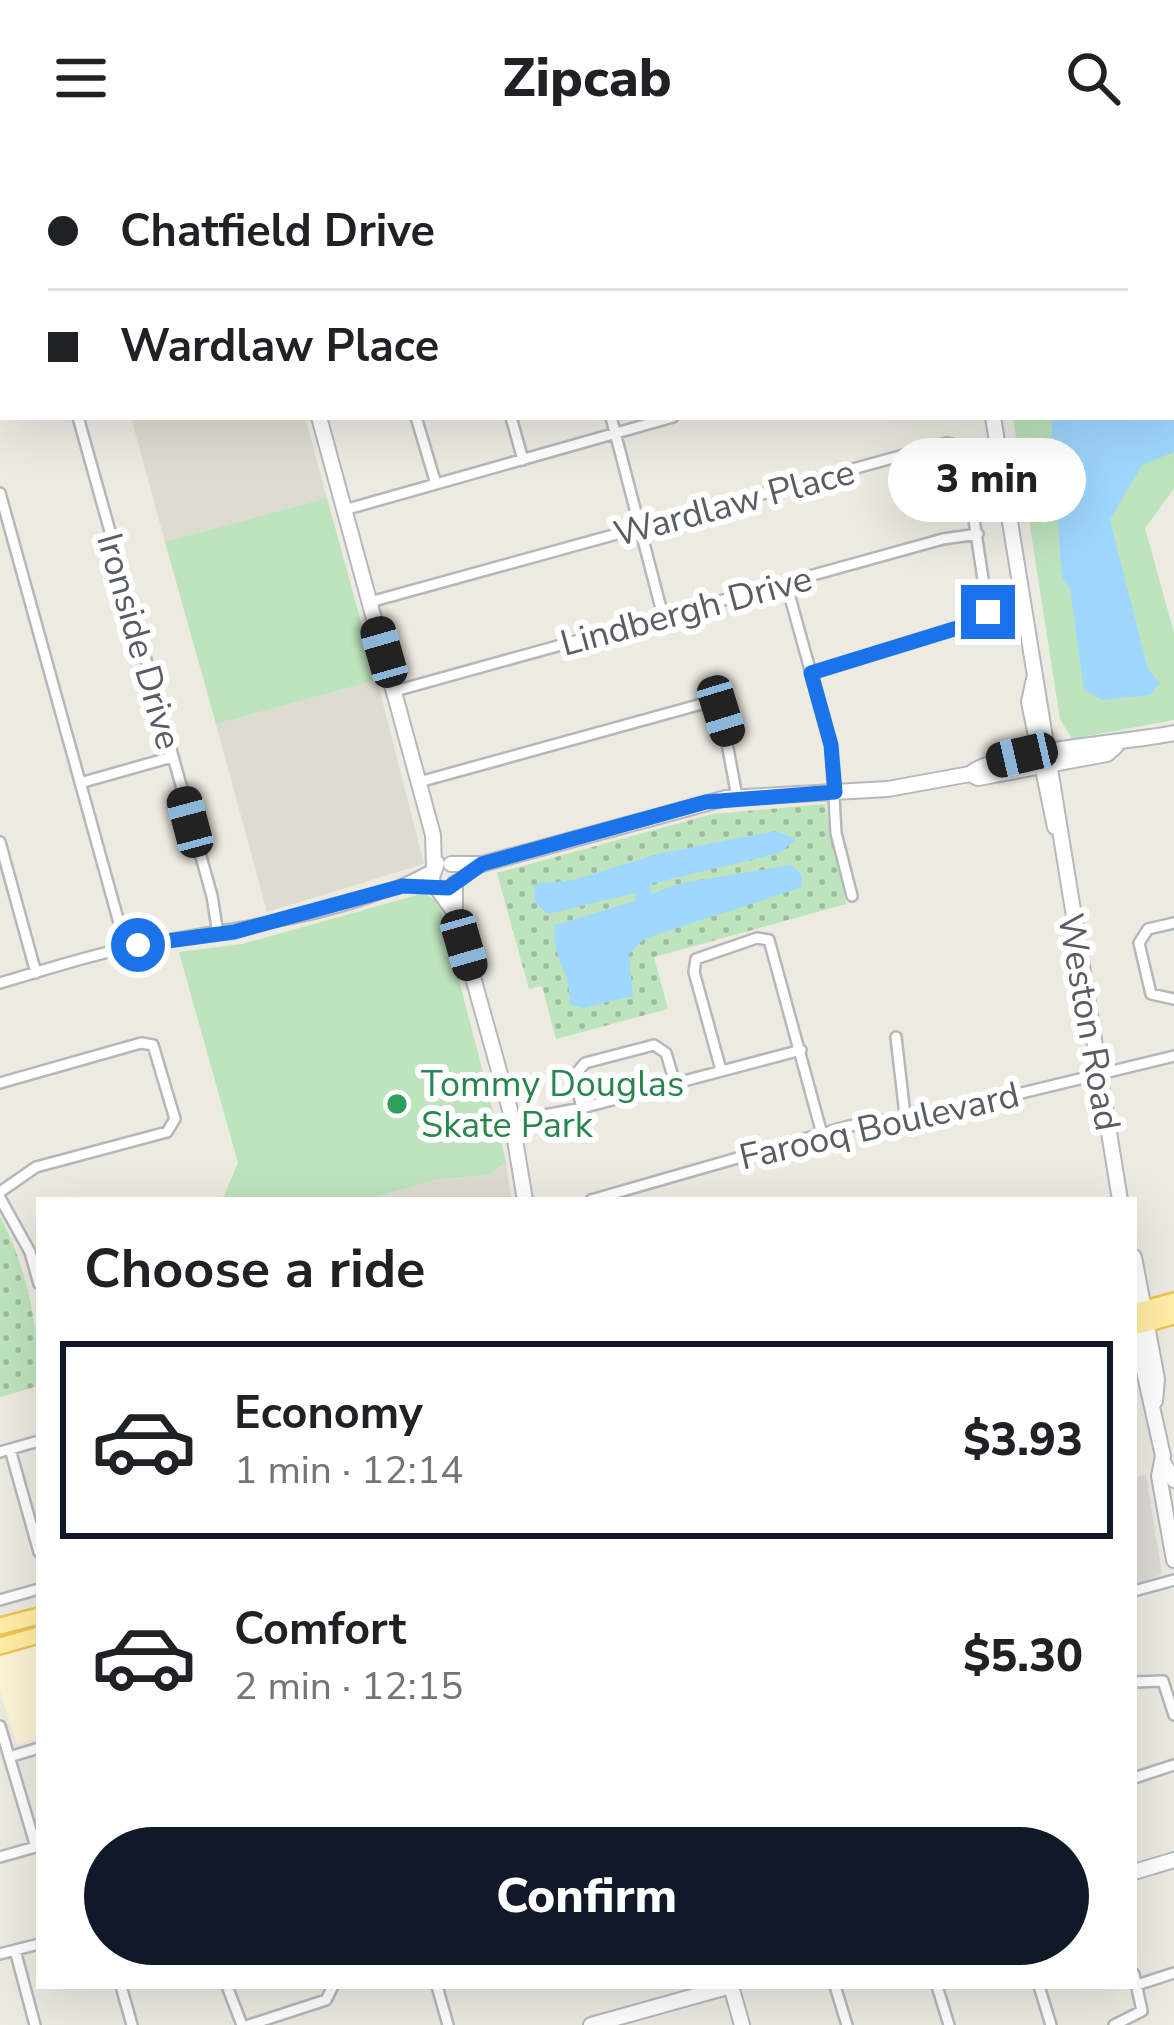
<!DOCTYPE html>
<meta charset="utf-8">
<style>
body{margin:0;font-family:"Nunito Sans",sans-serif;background:#f6f6f6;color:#202124;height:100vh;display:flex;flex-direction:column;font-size:45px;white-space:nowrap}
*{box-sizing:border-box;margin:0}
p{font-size:39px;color:#757577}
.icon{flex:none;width:66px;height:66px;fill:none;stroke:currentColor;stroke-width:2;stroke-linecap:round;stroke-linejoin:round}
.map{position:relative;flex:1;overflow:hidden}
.side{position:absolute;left:36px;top:1041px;width:1101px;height:792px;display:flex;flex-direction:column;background:#fff;border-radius:0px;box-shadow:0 12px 48px #0002}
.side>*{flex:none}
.hud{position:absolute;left:0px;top:0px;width:1176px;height:264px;box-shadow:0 12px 48px #0002;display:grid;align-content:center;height:264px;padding:0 48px;background:#fff}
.end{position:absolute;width:54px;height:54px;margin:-27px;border:15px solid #1a73e8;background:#fff;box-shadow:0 0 0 6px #fff}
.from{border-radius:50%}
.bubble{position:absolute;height:84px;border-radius:42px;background:#fff;box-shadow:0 12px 48px #0002;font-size:39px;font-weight:800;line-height:84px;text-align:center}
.car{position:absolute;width:36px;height:72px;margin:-36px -18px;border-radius:15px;box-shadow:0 0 9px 3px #0007;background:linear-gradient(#222 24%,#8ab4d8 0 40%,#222 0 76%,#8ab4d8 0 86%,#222 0)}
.hud b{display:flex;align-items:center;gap:42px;height:114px;font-size:45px}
.hud b+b{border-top:3px solid #e0e0e0}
.hud i{width:30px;height:30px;background:#202124}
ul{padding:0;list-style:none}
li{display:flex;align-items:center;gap:36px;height:198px;margin:0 24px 18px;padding:0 24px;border:6px solid transparent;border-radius:0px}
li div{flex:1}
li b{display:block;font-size:45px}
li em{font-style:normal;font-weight:800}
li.selected{border-color:#111827}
li>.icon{width:108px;height:108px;stroke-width:1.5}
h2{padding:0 48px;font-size:54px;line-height:144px}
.cta{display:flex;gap:24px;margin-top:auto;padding:24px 48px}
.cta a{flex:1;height:138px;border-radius:72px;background:#111827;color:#fff;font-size:48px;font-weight:800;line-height:138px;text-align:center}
header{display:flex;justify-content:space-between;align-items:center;height:156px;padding:0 48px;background:#fff;font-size:54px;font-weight:800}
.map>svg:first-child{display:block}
.commercial{fill:#fdf3d5}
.industrial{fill:#dddbd5}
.education{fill:#dedbd2}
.grass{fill:url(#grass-dots)}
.park{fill:#bee4bd}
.water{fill:#9fd7ff}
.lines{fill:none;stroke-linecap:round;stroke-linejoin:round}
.street-casing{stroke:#b4b7bc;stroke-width:14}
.secondary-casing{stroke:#b5b8be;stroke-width:18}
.primary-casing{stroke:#f0c256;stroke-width:20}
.street{stroke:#fff;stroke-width:9}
.secondary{stroke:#fff;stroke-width:14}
.primary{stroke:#ffeea4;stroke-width:15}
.route{stroke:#1a73e8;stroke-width:15}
.leisure-dot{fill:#2e9e5b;stroke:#fff;stroke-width:4.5}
.labels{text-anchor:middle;stroke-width:12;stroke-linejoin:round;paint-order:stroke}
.street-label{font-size:36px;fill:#595d62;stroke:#fff}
.leisure-label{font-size:36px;fill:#27864d;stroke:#fff;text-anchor:start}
</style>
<header><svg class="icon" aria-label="menu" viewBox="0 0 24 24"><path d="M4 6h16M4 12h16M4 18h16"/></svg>Zipcab<svg class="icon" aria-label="search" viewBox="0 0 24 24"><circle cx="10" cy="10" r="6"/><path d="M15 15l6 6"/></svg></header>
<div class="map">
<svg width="1174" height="1869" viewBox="0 0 1174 1869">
<defs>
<pattern id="grass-dots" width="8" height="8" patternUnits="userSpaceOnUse" patternTransform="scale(3)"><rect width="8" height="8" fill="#bee4bd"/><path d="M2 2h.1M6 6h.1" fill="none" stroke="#9dbc9d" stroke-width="1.8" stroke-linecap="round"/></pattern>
</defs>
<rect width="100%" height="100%" fill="#eceae1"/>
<path class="commercial" d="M 39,1489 L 39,1582 L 17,1589 L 0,1536 L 0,1500 Z"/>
<path class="industrial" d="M 1146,1319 L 1162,1418 L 1134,1429 L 1134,1321 Z"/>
<path class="education" d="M 131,261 L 305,261 L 327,342 L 165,386 Z
M 377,524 L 424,708 L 267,756 L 216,568 Z
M 506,1005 L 511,1044 L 364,1044 L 439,1023 L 490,1019 Z"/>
<path class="grass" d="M 825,648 L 846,748 L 654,801 L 668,853 L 556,883 L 542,830 L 529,833 L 497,717 L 713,658 Z
M 0,1060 C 27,1112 39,1171 39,1230 L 0,1241 Z"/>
<path class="park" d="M 1174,196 L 1174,333 L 1145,372 L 1174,477 L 1174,564 L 1072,583 L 1060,563 L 1013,261 L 1173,261 Z
M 327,342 L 377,524 L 216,568 L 165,386 Z
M 424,737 L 439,747 L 506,1005 L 490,1019 L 439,1023 L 364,1044 L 222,1044 L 238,1007 L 179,796 L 242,788 Z"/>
<path class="water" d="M 1174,250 L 1174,296 L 1142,309 L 1110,364 L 1148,513 L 1160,527 L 1150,539 L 1102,544 L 1084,534 L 1070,432 L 1062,423 L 1051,261 L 1173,261 Z
M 776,675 L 796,683 L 780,697 L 650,728 L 652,738 L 678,728 L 791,709 L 802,719 L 802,731 L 644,783 L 629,798 L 633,840 L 583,852 L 569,848 C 574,820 549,798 555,769 L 635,745 L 635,737 L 548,758 L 535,747 L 534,728 L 573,724 L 662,697 Z"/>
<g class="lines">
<defs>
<path id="street" d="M 488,0 L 491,3
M 700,0 L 701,3
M 822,0 L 822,3
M 917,0 L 917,3
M 256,3 L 258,0
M 522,3 L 525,0
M 675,3 L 682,0
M 987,3 L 999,0
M 1173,184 L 1174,184
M 0,219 L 3,218
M 78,261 L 212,740 L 218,778
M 416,261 L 436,328
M 511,261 L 523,304
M 611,261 L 663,460
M 0,337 L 126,792
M 344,354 L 673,261
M 786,427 L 831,589 L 836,677 L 852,740
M 370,446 L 947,287 L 963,291 L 988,456 L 980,465 L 811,517
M 395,535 L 943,383 L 978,378
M 419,626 L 709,546 L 721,555 L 737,641
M 80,627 L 172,601
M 0,686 L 36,817
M 1174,767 L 1148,773 L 1139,787 L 1151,838 L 1174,843
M 0,827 C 45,814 89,799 135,790 C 233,770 342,764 431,714
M 896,881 L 905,959
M 721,914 L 694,816 L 696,803 L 757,782 L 769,784 L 822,978
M 0,927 L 141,887 L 153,889 L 175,963 L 167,976 L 36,1011 L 0,1036
M 582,952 L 574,920 L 585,907 L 654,889 L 666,897 L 675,927
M 513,965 L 582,952 L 801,894
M 0,1042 L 30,1096 L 39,1128
M 591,1044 L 849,970 L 956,953 L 1174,900
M 10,1293 L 39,1396
M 0,1296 L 39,1285
M 1134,1435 L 1174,1424
M 0,1444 L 39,1433
M 1134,1526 L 1163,1525 L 1174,1559
M 0,1570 L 36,1691
M 9,1601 L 39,1592
M 1134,1622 L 1174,1609
M 0,1701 L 39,1690
M 15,1794 L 35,1869
M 0,1798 L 39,1788
M 1137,1829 L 1174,1817
M 121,1830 L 132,1869
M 227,1830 L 242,1869
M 437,1830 L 448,1869
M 835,1830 L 847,1869
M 937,1830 L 949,1869
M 1039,1830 L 1051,1869
M 249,1869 L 326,1844 L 333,1830
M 1114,1869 L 1142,1855 L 1134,1818"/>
<path id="secondary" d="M 940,0 L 941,3
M 954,0 L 955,3
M 319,261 L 433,679 L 434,710
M 993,261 L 1120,1044
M 1034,523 L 1029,546 L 1055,671
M 970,618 C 993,595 1134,586 1174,577
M 437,707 L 431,724 L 455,757
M 451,708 L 482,708 L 726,642 L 888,633 L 970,618 L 978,622 L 1107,598 L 1116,590
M 455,727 L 455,757 L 510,954 L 525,1044
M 1134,1101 L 1157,1223 L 1155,1245
M 1134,1170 L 1163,1300 L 1159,1320 L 1174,1404
M 1164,1308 L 1174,1324
M 1134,1716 L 1174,1704
M 591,1869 L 731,1830 L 742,1869"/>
<path id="primary" d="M 1134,1156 L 1174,1145
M 1134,1171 L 1174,1160
M 0,1470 L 39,1460
M 0,1490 L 39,1479"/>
</defs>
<use href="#street" class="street-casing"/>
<use href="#secondary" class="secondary-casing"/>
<use href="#primary" class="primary-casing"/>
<use href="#street" class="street"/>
<use href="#secondary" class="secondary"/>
<use href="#primary" class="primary"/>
</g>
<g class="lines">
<path class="route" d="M 138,789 L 234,776 L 403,730 L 448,732 L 482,708 L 706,646 L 835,636 L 831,589 L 811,517 L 980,465 L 988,456"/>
</g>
<circle class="leisure-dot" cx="397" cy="948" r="12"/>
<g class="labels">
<g class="street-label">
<text transform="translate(734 346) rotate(-15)" y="13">Wardlaw Place</text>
<text transform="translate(686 454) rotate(-15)" y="13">Lindbergh Drive</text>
<text transform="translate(140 485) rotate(74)" y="13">Ironside Drive</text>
<text transform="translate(1090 866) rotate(80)" y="13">Weston Road</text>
<text transform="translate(879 969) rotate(-13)" y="13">Farooq Boulevard</text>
</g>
<g class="leisure-label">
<text x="421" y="940">Tommy Douglas<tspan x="421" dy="41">Skate Park</tspan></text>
</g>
</g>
</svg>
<i class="end from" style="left:138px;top:789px"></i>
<i class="end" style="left:988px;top:456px"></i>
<div class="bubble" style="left:888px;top:282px;width:198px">3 min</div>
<i class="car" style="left:384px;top:496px;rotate:344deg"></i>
<i class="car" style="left:721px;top:555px;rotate:163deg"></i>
<i class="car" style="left:1022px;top:599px;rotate:257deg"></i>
<i class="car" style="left:190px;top:666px;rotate:345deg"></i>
<i class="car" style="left:464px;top:789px;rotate:164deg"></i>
<div class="hud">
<b><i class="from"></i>Chatfield Drive</b>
<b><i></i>Wardlaw Place</b>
</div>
<section class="side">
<h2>Choose a ride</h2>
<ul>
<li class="selected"><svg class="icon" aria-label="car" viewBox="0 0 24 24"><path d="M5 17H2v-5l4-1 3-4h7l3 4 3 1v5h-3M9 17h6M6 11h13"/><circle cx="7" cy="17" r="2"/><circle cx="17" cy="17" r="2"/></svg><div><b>Economy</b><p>1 min · 12:14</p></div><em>$3.93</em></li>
<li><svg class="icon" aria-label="car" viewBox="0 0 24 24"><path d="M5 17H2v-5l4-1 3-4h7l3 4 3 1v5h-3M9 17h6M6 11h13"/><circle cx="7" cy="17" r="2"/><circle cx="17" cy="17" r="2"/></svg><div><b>Comfort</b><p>2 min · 12:15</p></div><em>$5.30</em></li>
</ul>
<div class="cta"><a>Confirm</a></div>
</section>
</div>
